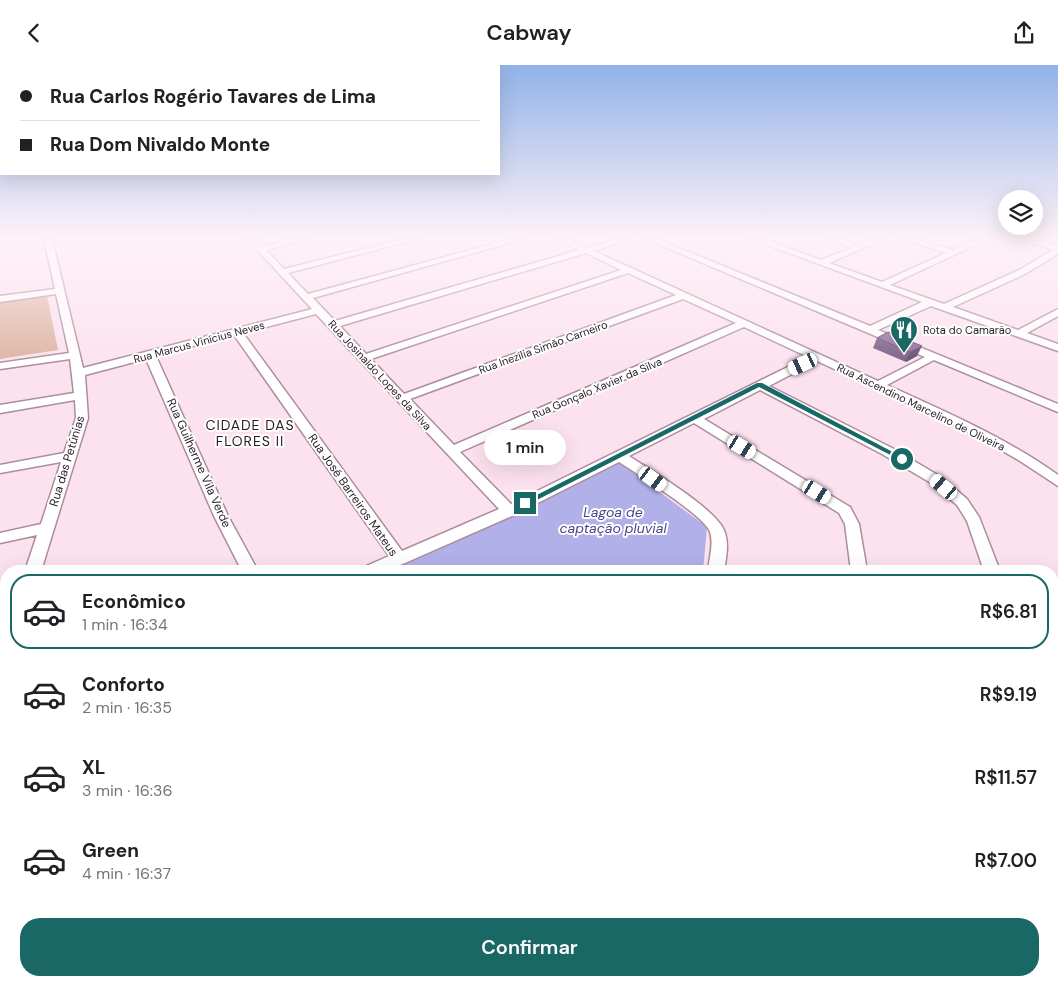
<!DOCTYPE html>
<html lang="pt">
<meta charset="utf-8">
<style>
body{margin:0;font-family:"DM Sans",sans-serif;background:#f6f6f6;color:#202124;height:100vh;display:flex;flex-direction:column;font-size:19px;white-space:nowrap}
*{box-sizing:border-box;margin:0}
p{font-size:16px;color:#757577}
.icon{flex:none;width:28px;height:28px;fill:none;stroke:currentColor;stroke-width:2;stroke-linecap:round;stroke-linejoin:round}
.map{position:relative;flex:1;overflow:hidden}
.details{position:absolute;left:0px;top:500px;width:1059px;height:421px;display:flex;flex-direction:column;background:#fff;border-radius:20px 20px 0 0;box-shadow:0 5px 20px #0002}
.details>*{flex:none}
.banner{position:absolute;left:0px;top:0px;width:500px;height:110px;box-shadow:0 5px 20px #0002;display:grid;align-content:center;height:110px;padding:0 20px;background:#fff}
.fabs{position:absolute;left:998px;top:125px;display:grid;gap:10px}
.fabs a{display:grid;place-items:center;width:45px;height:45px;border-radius:50%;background:#fff;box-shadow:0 5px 20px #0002;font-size:25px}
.end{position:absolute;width:22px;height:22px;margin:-11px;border:6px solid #1a6866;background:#fff;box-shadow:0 0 0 2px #fff}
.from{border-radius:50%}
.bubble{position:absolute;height:35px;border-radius:18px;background:#fff;box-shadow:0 5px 20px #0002;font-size:16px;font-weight:600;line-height:35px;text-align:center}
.car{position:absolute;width:15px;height:30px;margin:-15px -8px;border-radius:6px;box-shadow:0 0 4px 1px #0007;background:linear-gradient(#fff 24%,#345 0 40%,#fff 0 76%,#345 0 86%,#fff 0)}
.banner b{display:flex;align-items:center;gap:18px;height:48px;font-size:19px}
.banner b+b{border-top:1px solid #e0e0e0}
.banner i{width:12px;height:12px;background:#202124}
ul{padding:9px 0 0;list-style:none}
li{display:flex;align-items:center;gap:15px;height:75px;margin:0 10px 8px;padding:0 10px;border:2px solid transparent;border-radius:20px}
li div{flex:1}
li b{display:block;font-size:19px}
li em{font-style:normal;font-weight:600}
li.selected{border-color:#1a6866}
li>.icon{width:45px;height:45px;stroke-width:1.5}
.primary-button{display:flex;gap:10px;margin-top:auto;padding:10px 20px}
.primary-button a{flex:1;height:58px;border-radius:20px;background:#1a6866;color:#fff;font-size:20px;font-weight:600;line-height:58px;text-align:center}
header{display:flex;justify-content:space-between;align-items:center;height:65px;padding:0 20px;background:#fff;font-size:22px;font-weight:600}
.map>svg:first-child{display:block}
.green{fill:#dcb4a1}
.water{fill:#b1b0e9}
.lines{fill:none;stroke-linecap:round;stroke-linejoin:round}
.minor-casing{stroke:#ab8d9d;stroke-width:3}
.minor{fill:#fff;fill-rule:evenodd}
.wall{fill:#795d85}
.shaded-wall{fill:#634c6c}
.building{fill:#8d6c9b;stroke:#634c6c}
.route{fill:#1a6866}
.labels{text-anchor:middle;stroke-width:4;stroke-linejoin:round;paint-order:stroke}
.far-poi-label{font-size:11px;fill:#271c22;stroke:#fff;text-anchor:start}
.far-street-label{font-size:11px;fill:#271c22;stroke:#fff}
.street-label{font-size:12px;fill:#271c22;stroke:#fff}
.neighbourhood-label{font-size:14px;letter-spacing:1px;fill:#271c22;stroke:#fff}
.water-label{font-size:14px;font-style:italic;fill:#4b4489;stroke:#fff}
</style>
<header><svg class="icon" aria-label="back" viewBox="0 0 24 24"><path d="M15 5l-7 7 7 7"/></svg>Cabway<svg class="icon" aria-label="share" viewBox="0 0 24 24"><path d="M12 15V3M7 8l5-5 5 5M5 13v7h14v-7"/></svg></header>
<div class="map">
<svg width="1058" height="921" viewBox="0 0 1058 921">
<rect width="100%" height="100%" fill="#fce2ef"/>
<path class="green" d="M 47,230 L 58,285 L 0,294 L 0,236 Z"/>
<path class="water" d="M 619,397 L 707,462 L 703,506 L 384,506 Z
M 660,915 L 999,915 L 1000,921 L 680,921 Z"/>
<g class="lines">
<defs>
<path id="minor" d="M 44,174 L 52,174 L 83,303 L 312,244 L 247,174 L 255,174 L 262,181 L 294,174 L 309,174 L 266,185 L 284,204 L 404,174 L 418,174 L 288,208 L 308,229 L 511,174 L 524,174 L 313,233 L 335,256 L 579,185 L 557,174 L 568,174 L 587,183 L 617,174 L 630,174 L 594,186 L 878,316 L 925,292 L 646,174 L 657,174 L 870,261 L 922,237 L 751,174 L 763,174 L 821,195 L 851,183 L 829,174 L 841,174 L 858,180 L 873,174 L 884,174 L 829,198 L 882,217 L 946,188 L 903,174 L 916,174 L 953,185 L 977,174 L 988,174 L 890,220 L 944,239 L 1019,205 L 1053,185 L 1020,174 L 1033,174 L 1058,181 L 1058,189 L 1025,209 L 953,242 L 1018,265 L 1058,244 L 1058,251 L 1027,268 L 1058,279 L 1058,286 L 931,241 L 878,265 L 1058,339 L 1058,347 L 934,295 L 887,320 C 946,347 1005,372 1058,410 L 1058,421 L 1020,396 L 971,368 L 817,296 L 769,321 L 892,383 L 941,412 L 967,434 L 979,452 L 1000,506 L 984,506 L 967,456 L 957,440 L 931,418 L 882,389 L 760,325 L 704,354 L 850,442 L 859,459 L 867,506 L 851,506 L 845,459 L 839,448 L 694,358 L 629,391 C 650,405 719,445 725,468 C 729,480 726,494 724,506 L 708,506 C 709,494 714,479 710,467 C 705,451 636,408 619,397 L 514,450 L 405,498 L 385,506 L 362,506 L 364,502 L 389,491 L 234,270 L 156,291 L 228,451 L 258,506 L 242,506 L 214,451 L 146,294 L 85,310 L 88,353 L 41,506 L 25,506 L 37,470 L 0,478 L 0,468 L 41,459 L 61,397 L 0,408 L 0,400 L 64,388 L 76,353 L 75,335 L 0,348 L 0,340 L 74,328 L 70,294 L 0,304 L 0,298 L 69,288 L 56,229 L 0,237 L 0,231 L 55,224 ZM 586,188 L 621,205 L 366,289 L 340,261 ZM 628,208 L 676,230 L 404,329 L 371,294 ZM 683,234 L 736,258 L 454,380 L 410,334 ZM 316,249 L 499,444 L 402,486 L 243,268 ZM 744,262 L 808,292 L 511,439 L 460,387 Z
M 6,545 L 6,559 L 0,560 L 0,546 Z
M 6,588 L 6,624 L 0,626 L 0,590 Z
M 1052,627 L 1058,628 L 1058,646 L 1052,645 Z
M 1052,656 L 1058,657 L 1058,675 L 1052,674 Z
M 6,805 L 6,834 L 0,837 L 0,808 Z
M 1052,805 L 1058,806 L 1058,830 L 1052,829 Z
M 125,915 L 152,915 L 150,921 L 123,921 Z
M 333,915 L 360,915 L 358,921 L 331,921 Z
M 559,915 L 585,915 L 584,921 L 558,921 Z
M 597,915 L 641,915 L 643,921 L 599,921 Z
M 996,915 L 1022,915 L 1023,921 L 997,921 Z"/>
</defs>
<use href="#minor" class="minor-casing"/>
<use href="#minor" class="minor"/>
</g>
<path class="wall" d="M 888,267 L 917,291 L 906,297 L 873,283 L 877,273 Z"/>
<path class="shaded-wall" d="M 922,281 L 917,291 L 906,297 L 910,287 Z"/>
<path class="building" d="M 888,267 L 922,281 L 910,287 L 877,273 Z"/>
<linearGradient id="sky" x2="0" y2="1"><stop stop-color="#92b2e8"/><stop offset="0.57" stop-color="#fef2f8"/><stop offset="1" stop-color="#fef2f8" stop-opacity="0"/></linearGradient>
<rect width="1058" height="303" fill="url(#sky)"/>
<path class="route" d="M 757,318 L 762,318 L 906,394 L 900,395 L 759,322 L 527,440 L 521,438 Z"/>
<defs>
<symbol id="restaurant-pin" viewBox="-11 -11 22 30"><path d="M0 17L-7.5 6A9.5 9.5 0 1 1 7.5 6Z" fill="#1a6866" stroke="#fff"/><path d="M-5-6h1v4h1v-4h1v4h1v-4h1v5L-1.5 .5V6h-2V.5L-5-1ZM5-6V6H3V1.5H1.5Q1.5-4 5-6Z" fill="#fff"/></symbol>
</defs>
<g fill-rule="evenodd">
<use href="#restaurant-pin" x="888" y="249" width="32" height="43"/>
</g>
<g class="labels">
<g class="far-poi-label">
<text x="923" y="269">Rota do Camarão</text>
</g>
<g class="far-street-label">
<text transform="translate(199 277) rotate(-15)" y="4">Rua Marcus Vinícius Neves</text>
<text transform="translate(543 282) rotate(-20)" y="4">Rua Inezília Simão Carneiro</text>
<text transform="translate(380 310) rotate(47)" y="4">Rua Josinaldo Lopes da Silva</text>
<text transform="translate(597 323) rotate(-23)" y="4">Rua Gonçalo Xavier da Silva</text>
<text transform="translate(921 342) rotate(26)" y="4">Rua Ascendino Marcelino de Oliveira</text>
</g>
<g class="street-label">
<text transform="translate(67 396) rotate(-73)" y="4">Rua das Petúnias</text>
<text transform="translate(199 398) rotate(66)" y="4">Rua Guilherme Vila Verde</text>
<text transform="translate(353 430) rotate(55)" y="4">Rua José Barreiros Mateus</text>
</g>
<g class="neighbourhood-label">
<text x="250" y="365">CIDADE DAS<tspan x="250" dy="16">FLORES II</tspan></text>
</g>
<g class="water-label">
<text x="613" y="452">Lagoa de<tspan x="613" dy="16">captação pluvial</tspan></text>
</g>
</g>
</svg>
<div class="fabs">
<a><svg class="icon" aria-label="layers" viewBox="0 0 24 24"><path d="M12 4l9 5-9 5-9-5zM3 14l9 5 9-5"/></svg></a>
</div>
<i class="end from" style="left:902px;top:394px"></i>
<i class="end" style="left:525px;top:438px"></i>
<div class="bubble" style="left:484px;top:365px;width:82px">1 min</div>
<i class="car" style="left:803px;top:299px;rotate:245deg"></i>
<i class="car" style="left:742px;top:382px;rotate:121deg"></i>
<i class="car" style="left:653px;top:414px;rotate:126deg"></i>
<i class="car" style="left:944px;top:422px;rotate:310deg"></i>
<i class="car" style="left:817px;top:427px;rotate:121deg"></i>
<div class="banner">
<b><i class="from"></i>Rua Carlos Rogério Tavares de Lima</b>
<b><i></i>Rua Dom Nivaldo Monte</b>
</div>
<section class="details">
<ul>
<li class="selected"><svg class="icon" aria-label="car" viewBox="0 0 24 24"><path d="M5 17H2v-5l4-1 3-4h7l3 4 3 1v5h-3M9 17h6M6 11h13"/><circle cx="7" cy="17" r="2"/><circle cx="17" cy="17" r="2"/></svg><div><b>Econômico</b><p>1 min · 16:34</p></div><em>R$6.81</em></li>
<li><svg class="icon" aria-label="car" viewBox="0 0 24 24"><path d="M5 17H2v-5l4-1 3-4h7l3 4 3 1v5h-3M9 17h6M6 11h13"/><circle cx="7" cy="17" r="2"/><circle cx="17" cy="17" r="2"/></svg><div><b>Conforto</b><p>2 min · 16:35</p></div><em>R$9.19</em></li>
<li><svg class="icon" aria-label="car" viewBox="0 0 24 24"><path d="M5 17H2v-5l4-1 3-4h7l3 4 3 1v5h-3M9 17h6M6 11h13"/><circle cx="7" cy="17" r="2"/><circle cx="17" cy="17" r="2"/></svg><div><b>XL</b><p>3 min · 16:36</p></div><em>R$11.57</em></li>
<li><svg class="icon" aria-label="car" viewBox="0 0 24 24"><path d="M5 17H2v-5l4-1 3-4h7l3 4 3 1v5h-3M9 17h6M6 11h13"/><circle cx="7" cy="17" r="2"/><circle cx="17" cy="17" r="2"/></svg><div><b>Green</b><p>4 min · 16:37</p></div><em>R$7.00</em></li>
</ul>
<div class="primary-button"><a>Confirmar</a></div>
</section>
</div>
